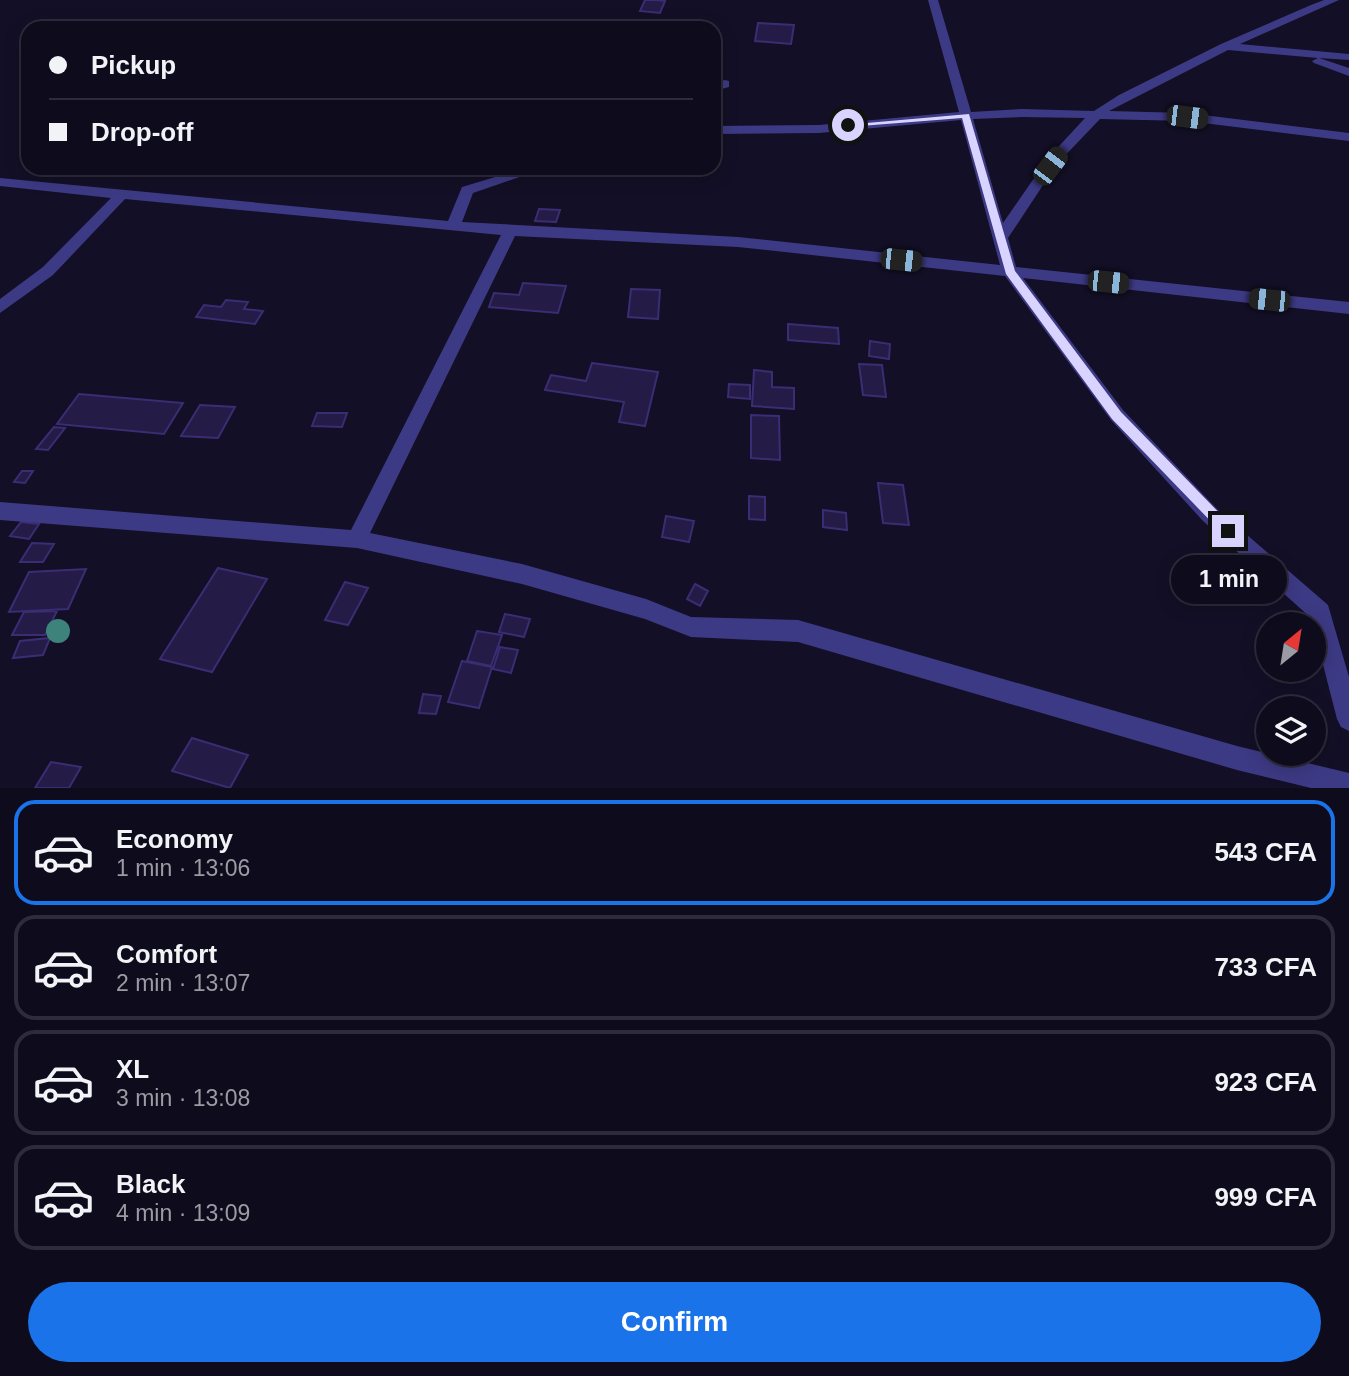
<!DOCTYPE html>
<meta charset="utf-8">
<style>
body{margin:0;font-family:Arial,sans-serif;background:#171425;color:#f1f3f6;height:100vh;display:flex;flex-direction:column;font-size:26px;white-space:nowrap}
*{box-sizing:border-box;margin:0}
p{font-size:23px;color:#9b9ba3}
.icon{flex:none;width:38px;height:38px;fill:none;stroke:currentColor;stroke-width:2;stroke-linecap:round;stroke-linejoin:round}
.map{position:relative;height:788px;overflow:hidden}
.panel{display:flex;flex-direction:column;background:#0e0b1c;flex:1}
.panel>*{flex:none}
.guide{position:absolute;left:21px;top:21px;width:700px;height:154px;border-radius:21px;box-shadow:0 4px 18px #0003,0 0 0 2px #2e2b3b;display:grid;align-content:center;height:154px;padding:0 28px;background:#0e0b1c}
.needle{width:46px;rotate:30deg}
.tools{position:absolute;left:1256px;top:612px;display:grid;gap:14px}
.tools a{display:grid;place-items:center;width:70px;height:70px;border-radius:50%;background:#0e0b1c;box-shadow:0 4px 18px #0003,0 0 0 2px #2e2b3b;font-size:35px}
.end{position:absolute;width:32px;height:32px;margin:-16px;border:9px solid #d9d4ff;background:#111;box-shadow:0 0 0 4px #111}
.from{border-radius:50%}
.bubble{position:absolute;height:49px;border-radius:24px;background:#0e0b1c;box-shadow:0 4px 18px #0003,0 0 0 2px #2e2b3b;font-size:23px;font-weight:700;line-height:49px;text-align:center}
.car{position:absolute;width:21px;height:42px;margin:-21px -10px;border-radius:9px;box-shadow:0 0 5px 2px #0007;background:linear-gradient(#222 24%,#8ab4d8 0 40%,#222 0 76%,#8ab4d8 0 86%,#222 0)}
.guide b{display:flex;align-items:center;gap:24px;height:66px;font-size:26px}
.guide b+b{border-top:2px solid #2e2b3b}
.guide i{width:18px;height:18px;background:#f1f3f6}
ul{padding:12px 0 0;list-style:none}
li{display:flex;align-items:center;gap:21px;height:105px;margin:0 14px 10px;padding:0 14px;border:4px solid #2e2b3b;border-radius:21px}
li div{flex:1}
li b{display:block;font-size:26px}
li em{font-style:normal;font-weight:700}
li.current{border-color:#1a73e8}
li>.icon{width:63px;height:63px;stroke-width:1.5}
.primary-button{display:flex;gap:14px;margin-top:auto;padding:14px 28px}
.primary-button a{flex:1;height:80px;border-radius:42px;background:#1a73e8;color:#fff;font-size:28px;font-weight:700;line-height:80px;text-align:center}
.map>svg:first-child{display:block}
.building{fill:#241b47;stroke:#3b2d73;stroke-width:2}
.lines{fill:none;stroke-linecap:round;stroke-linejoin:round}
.minor{fill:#3d3a85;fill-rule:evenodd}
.tree{fill:#3d827b}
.route{fill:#d9d4ff}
</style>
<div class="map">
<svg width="1349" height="788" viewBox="0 0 1349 788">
<rect width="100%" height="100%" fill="#130f26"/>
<path class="building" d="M 645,0 L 656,0 L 665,1 L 660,13 L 640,11 Z
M 758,23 L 794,25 L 791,44 L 755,41 Z
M 539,209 L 560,210 L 556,222 L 535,221 Z
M 523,283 L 566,286 L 558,313 L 489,307 L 494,293 L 519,295 Z
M 631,289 L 660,290 L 658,319 L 628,317 Z
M 226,300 L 248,302 L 244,309 L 263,311 L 255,324 L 196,317 L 204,305 L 221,307 Z
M 788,324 L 838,328 L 839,344 L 788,340 Z
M 870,341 L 890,344 L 889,359 L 869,356 Z
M 592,363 L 658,372 L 645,426 L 619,422 L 624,402 L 545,390 L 551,375 L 586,381 Z
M 859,364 L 882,365 L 886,397 L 863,395 Z
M 754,370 L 772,372 L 772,387 L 794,388 L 794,409 L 752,406 Z
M 729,384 L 750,385 L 750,399 L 728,397 Z
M 79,394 L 183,403 L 164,434 L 57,424 Z
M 200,405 L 235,407 L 218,438 L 181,436 Z
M 317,413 L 347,413 L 342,427 L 312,426 Z
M 751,415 L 779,416 L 780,460 L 751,458 Z
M 54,427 L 65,428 L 48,450 L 36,449 Z
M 22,471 L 33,471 L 25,483 L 14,482 Z
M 878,483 L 903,485 L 909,525 L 883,523 Z
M 749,496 L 765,497 L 765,520 L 749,519 Z
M 823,510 L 846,513 L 847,530 L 823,527 Z
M 666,516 L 694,521 L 689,542 L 662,537 Z
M 21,522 L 39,524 L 29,539 L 10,536 Z
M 32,543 L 54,544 L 43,562 L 20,562 Z
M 218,568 L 267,579 L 212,672 L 160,659 Z
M 86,569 L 68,609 L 9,612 L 29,572 Z
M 345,582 L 368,588 L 348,625 L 325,620 Z
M 695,584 L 708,591 L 700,606 L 687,599 Z
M 57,611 L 45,635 L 12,635 L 24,612 Z
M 505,614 L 530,619 L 524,637 L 499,632 Z
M 477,631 L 502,635 L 491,666 L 467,661 Z
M 50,638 L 43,655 L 13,658 L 20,641 Z
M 500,647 L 518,650 L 511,673 L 493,669 Z
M 462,661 L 492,667 L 479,708 L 448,702 Z
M 423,694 L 441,696 L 436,714 L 419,713 Z
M 192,738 L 248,755 L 230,788 L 172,771 Z
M 51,762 L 81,767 L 69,788 L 35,788 Z"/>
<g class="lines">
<path class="minor" d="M 928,0 L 938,0 L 971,112 L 1022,109 L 1094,111 L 1119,95 L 1221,44 L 1311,5 L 1324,0 L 1339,0 L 1240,44 L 1349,54 L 1349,60 L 1319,58 L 1349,68 L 1349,76 L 1314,63 L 1312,61 L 1318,58 L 1228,50 L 1109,111 L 1187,113 L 1349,133 L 1349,141 L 1187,121 L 1100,119 L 1057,164 L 1008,238 L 1016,267 L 1349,302 L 1349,314 L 1023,278 L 1123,410 L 1217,509 L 1328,605 L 1349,677 L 1349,731 L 1341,727 L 1337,719 L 1311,618 L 1203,521 L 1111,420 L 1005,276 L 738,247 L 515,236 L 370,533 L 522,564 L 646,599 L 691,617 L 798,620 L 1237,746 L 1349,773 L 1349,788 L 1311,788 L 1237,770 L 798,642 L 691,637 L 645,619 L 522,584 L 357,548 L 0,520 L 0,502 L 351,530 L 501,235 L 125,199 L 53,275 L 0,313 L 0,299 L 43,267 L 111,198 L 0,186 L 0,178 L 448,221 L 462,187 L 525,168 L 546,168 L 473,193 L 462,222 L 738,237 L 1000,265 L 961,120 L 819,133 L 714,134 L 714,126 L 819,125 L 959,112 ZM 1022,117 L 1085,118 L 1048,158 L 1003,223 L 973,119 Z
M 725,80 L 729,81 L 729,87 L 714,91 L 714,83 Z"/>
</g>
<circle class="tree" cx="58" cy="631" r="12"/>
<path class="route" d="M 969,114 L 1015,271 L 1121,412 L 1233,527 L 1233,535 L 1224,535 L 1112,419 L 1006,274 L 962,118 L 848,127 L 844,125 Z"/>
</svg>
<div class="tools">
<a><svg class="needle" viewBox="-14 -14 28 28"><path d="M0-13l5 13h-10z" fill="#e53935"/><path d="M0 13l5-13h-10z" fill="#9b9ba3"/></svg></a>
<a><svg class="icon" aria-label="layers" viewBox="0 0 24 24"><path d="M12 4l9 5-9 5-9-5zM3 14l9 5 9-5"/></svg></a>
</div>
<i class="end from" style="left:848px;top:125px"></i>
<i class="end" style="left:1228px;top:531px"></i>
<div class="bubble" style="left:1171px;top:555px;width:116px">1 min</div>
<i class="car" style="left:1187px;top:117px;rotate:97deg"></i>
<i class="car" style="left:1050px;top:166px;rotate:37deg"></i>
<i class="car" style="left:901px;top:260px;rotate:96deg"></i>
<i class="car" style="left:1108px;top:282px;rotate:96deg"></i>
<i class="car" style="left:1269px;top:300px;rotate:276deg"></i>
<div class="guide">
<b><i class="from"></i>Pickup</b>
<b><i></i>Drop-off</b>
</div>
</div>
<section class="panel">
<ul>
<li class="current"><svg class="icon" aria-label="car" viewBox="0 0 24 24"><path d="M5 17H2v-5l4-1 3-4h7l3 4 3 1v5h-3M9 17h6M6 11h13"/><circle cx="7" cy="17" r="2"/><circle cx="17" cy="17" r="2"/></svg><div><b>Economy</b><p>1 min · 13:06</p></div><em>543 CFA</em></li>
<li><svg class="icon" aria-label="car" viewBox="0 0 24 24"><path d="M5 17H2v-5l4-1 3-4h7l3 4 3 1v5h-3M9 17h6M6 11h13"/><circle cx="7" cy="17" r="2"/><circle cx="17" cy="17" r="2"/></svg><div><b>Comfort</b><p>2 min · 13:07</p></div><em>733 CFA</em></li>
<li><svg class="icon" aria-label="car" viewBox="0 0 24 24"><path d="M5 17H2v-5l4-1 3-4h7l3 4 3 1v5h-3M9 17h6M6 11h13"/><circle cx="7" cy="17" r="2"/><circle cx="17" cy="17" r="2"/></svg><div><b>XL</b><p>3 min · 13:08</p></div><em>923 CFA</em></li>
<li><svg class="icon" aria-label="car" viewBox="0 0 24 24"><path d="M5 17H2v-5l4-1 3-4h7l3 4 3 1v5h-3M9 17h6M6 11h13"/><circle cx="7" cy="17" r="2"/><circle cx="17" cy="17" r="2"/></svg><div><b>Black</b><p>4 min · 13:09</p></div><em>999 CFA</em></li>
</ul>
<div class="primary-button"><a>Confirm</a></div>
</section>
